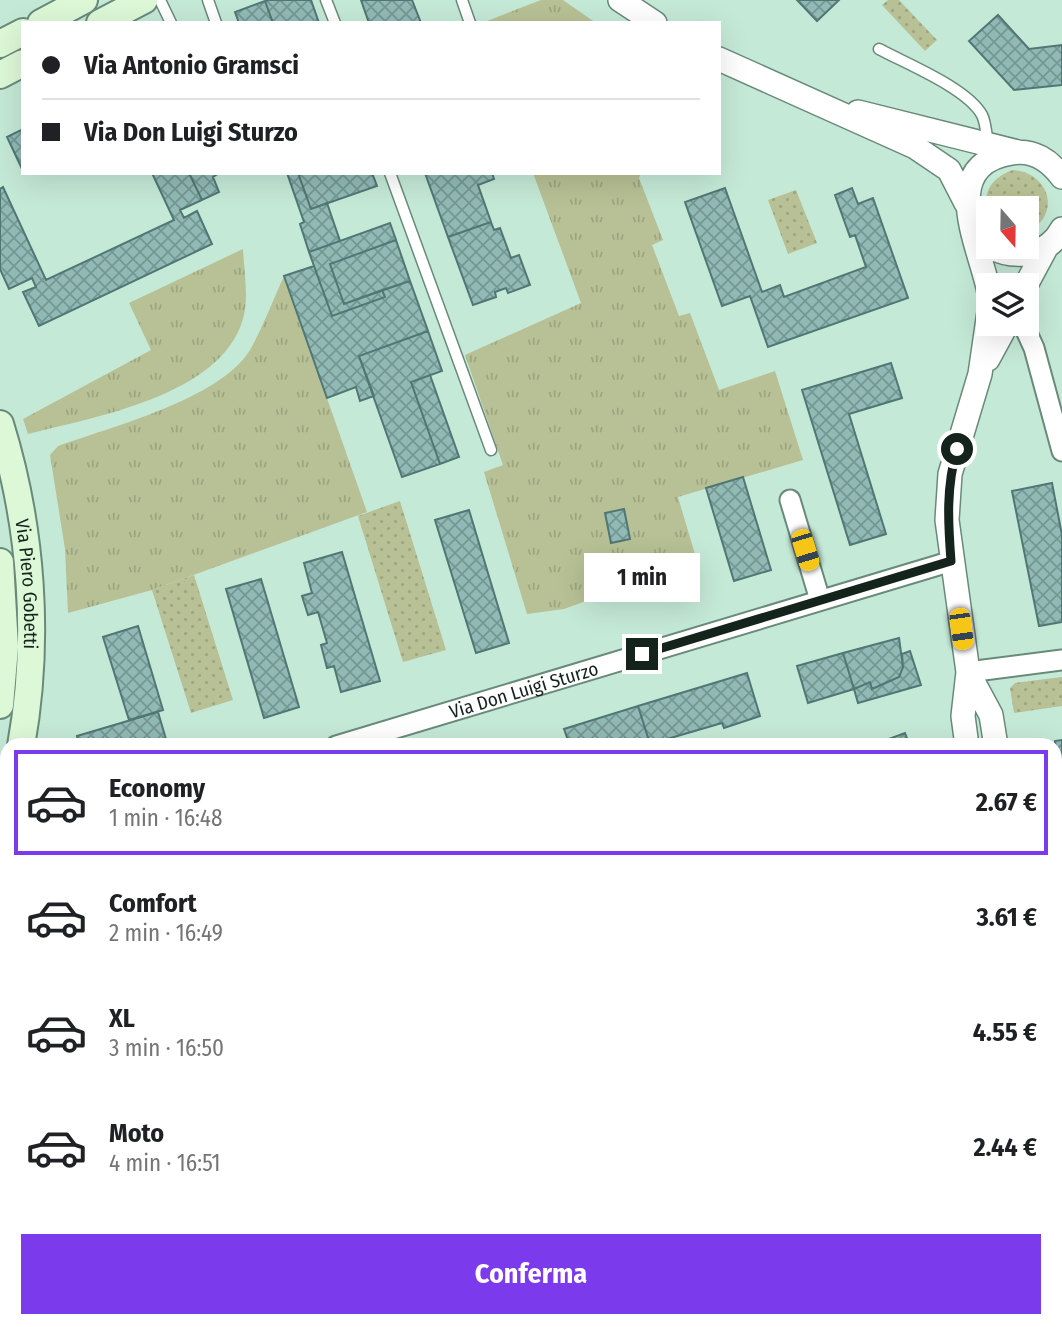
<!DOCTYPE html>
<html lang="it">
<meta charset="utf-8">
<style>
body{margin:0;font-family:"Fira Sans Condensed",sans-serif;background:#f2f2f2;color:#202124;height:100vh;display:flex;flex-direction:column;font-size:26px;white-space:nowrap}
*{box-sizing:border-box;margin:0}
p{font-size:23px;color:#757577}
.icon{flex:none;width:38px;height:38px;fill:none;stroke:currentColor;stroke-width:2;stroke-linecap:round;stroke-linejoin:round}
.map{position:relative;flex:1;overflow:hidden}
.details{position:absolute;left:0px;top:738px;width:1062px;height:590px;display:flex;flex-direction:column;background:#fff;border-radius:21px 21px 0 0;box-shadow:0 7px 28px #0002}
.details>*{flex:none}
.hud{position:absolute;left:21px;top:21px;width:700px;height:154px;border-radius:0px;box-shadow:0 7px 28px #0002;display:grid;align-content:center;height:154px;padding:0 21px;background:#fff}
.needle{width:46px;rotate:160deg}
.tools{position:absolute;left:976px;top:196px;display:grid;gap:14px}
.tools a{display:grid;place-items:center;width:63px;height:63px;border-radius:0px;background:#fff;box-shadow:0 7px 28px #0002;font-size:35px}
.end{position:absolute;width:32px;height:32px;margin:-16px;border:9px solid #15231d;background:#fff;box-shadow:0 0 0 4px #fff}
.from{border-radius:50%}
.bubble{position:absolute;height:49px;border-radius:0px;background:#fff;box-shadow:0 7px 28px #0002;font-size:23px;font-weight:700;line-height:49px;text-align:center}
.car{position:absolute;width:21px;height:42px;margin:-21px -10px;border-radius:9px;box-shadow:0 0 5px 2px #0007;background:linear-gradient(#f5c518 24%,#345 0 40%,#f5c518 0 76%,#345 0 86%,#f5c518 0)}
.hud b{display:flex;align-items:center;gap:24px;height:66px;font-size:26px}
.hud b+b{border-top:2px solid #e0e0e0}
.hud i{width:18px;height:18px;background:#202124}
ul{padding:12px 0 0;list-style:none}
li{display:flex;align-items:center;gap:21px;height:105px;margin:0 14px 10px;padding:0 7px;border:4px solid transparent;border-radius:0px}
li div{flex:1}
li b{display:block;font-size:26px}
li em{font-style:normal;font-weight:700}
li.on{border-color:#7c3aed}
li>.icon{width:63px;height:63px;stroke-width:1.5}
.action{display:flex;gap:14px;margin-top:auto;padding:14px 21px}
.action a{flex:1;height:80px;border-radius:0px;background:#7c3aed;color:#fff;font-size:28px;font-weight:700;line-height:80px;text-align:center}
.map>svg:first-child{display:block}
.grass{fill:url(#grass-tufts)}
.garden{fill:url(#garden-dots)}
.building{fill:url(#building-cross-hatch);stroke:#507774;stroke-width:2}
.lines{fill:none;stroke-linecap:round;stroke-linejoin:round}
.service-casing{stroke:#698a7b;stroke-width:13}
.minor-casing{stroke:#698a7b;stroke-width:23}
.tertiary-casing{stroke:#698a7b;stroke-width:26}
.secondary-casing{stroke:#698a7b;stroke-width:30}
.service{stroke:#fff;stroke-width:10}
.minor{stroke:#fff;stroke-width:19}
.tertiary{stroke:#fff;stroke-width:23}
.secondary{stroke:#ddf8d7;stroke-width:26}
.route{stroke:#15231d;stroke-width:9}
.labels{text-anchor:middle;stroke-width:7;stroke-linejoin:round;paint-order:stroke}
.street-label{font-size:19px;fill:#15231d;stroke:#fff}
</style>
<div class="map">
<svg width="1062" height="1327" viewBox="0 0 1062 1327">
<defs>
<pattern id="grass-tufts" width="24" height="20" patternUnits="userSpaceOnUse" patternTransform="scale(1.75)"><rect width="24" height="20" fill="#b8c095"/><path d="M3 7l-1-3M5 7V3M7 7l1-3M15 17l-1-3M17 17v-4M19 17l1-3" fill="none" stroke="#9da580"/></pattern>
<pattern id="garden-dots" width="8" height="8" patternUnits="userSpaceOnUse" patternTransform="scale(1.75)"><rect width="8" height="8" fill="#b8c095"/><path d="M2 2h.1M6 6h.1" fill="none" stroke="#9da580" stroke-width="1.8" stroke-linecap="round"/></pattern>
<pattern id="building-cross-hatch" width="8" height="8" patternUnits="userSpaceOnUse" patternTransform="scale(1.75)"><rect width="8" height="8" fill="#91bab6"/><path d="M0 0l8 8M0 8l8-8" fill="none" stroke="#759793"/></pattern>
</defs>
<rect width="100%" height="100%" fill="#c5e9d7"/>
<path class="grass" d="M 541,0 L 563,0 L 596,23 L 482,23 Z
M 533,173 L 641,173 L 639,178 L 663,240 L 652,245 L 679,316 L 690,313 L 719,390 L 775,371 L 803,460 L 678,497 L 697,561 L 564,609 L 527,614 L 484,472 L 503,465 L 465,355 L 581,303 Z
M 243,249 C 244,270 249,299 243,319 C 221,396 94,417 28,434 L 23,419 L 151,350 L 129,303 Z
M 284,276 L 367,512 L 152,590 L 68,613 L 65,549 L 50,455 L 58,446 C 111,427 220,399 250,350 C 263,327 273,300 284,276 Z"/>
<path class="garden" d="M 888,0 L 899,0 L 937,40 L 925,51 L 882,5 Z
M 1013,170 C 1050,173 1062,215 1027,232 L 1027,208 L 989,208 L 989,216 C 980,194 992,177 1013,170 Z
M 796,190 L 817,243 L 788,254 L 768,200 Z
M 400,501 L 446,650 L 403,662 L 358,516 Z
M 194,575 L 233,700 L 191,713 L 152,590 Z
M 1062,677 L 1062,706 L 1014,713 L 1010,688 L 1015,683 Z"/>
<path class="building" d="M 269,0 L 311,0 L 319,23 L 273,23 L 265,1 Z
M 361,0 L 412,0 L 421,23 L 369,23 Z
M 797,0 L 839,0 L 817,21 Z
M 265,1 L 273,23 L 239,23 L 235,12 Z
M 998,15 L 1029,49 L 1062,45 L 1062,85 L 1014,90 L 969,41 Z
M 23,129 L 23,171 L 7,137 Z
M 152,173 L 189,173 L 202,200 L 180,210 L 184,218 L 197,211 L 212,244 L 39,326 L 23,292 L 36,287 L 32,278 L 9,289 L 0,269 L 0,189 L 3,187 L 46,280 L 174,220 Z
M 189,173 L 219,173 L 213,177 L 219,192 L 202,200 Z
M 287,173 L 298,173 L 311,209 L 327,203 L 340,241 L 309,252 L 300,224 L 304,222 Z
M 298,173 L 372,173 L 377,186 L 311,209 Z
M 425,173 L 492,173 L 494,179 L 478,185 L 491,222 L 448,237 Z
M 725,188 L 762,292 L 780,285 L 784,297 L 866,267 L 855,235 L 850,237 L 835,195 L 852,188 L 858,204 L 873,198 L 908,298 L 768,347 L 750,296 L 722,306 L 685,202 Z
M 491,222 L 494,230 L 500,228 L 511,258 L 519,255 L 530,285 L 508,293 L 506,288 L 495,292 L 496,297 L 473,305 L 448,237 Z
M 390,223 L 396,240 L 330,264 L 344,304 L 382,290 L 385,297 L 332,316 L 309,252 Z
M 396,240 L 410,281 L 344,304 L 330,264 Z
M 314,266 L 332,316 L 385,297 L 382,290 L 410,281 L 428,331 L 359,356 L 374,396 L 360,401 L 356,387 L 327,398 L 284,276 Z
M 428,331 L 442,371 L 411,382 L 440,464 L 402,477 L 359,356 Z
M 891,363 L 902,398 L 849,414 L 886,534 L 850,545 L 802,390 Z
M 430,375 L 459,457 L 440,464 L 411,382 Z
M 743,477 L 771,570 L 734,581 L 706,488 Z
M 1052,483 L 1062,535 L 1062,622 L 1039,626 L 1012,491 Z
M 624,509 L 630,539 L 611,543 L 605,513 Z
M 469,510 L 509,643 L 476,653 L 435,520 Z
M 342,552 L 380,681 L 341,692 L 334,666 L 327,668 L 321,645 L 327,643 L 318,612 L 308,615 L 302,596 L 312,593 L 304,563 Z
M 261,579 L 299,707 L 264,718 L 226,589 Z
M 138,626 L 163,710 L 129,720 L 103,637 Z
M 899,638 L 903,667 L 899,677 L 872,689 L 870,682 L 854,689 L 843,653 Z
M 910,651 L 921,685 L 858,703 L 854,689 L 870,682 L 872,689 L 899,677 L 903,667 L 902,654 Z
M 843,653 L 854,689 L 808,703 L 797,666 Z
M 747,673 L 760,716 L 724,728 L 722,723 L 650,744 L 638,706 Z
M 638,706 L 650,744 L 570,746 L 564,729 Z
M 158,712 L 168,746 L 79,746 L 77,736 Z
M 905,733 L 910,746 L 870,746 Z
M 1062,740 L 1062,784 L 1061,784 L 1055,741 Z
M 850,1321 L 960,1321 L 960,1322 L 940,1327 L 852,1327 Z"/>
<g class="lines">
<defs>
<path id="service" d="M 160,0 L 171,23
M 208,0 L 216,23
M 326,0 L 335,23
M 462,0 L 470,23
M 879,49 C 907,64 967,88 982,115 C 986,123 986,134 988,143
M 390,173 L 491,450"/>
<g id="minor">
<path d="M 1023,324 L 1034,348 L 1062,451"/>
<path d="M 790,500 L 820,600"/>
<path d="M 968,672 L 1062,660"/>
<path id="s1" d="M 336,746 L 952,561"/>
<path d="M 0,846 L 7,844"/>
</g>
<path id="tertiary" d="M 620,0 L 655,23
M 719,59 L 915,147 L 949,170 L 966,203
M 858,112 L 1018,152
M 990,247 C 1015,260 1048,256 1062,229
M 1026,285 L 1047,246
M 989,292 C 980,246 936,165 1012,153 C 1033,149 1050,161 1062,177
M 988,359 L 1007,324
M 968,672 L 991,715 L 996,746
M 967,746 L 963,716 L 968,672 L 947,520 L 950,474 L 980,374 L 989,312
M 1055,1157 L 1062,1204
M 1055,1300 L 1062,1264
M 1014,1327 L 1016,1321
M 1049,1327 L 1051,1321"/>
<g id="secondary">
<path d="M 41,23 L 84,0"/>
<path d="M 100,23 L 144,0"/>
<path d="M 0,44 L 23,32"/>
<path d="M 0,75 L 23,63"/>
<path id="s2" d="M 0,424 C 32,527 40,640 21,746"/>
<path d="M 0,562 L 5,647 L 0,705"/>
<path d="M 0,833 L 7,805"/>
<path d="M 0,1023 L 7,1028"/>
<path d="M 0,1074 L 7,1076"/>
<path d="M 582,1321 L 596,1327"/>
<path d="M 664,1321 L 677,1327"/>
</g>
</defs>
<use href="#service" class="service-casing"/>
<use href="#minor" class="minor-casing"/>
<use href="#tertiary" class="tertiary-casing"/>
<use href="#secondary" class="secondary-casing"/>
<use href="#service" class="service"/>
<use href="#minor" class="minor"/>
<use href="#tertiary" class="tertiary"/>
<use href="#secondary" class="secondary"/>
</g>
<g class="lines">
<path class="route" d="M 642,654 L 951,561 C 948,522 946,487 957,449"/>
</g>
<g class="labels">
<g class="street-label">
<text dy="7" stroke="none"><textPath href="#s2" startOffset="163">Via Piero Gobetti</textPath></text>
<text dy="7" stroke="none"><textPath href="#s1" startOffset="196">Via Don Luigi Sturzo</textPath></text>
</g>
</g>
</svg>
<div class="tools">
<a><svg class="needle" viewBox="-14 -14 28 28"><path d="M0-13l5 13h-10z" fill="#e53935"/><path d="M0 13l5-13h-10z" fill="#757577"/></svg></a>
<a><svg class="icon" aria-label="layers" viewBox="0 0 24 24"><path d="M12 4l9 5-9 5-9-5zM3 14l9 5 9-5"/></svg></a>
</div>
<i class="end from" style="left:957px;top:449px"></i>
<i class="end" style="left:642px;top:654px"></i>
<div class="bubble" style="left:584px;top:553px;width:116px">1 min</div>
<i class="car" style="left:805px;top:550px;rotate:163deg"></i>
<i class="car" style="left:961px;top:629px;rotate:172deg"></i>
<div class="hud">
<b><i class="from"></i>Via Antonio Gramsci</b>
<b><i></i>Via Don Luigi Sturzo</b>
</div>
<section class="details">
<ul>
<li class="on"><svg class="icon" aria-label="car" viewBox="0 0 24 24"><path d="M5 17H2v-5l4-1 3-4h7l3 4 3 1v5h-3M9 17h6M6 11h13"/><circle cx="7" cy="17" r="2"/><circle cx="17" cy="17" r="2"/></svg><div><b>Economy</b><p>1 min · 16:48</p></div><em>2.67 €</em></li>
<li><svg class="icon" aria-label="car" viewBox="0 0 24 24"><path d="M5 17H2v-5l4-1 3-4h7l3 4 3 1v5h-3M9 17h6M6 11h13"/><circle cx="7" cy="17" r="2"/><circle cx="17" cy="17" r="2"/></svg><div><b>Comfort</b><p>2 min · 16:49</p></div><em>3.61 €</em></li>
<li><svg class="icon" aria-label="car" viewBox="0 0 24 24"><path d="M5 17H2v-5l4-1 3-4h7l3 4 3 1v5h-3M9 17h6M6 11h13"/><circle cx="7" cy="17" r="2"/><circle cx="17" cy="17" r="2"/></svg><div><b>XL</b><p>3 min · 16:50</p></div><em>4.55 €</em></li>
<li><svg class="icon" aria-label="car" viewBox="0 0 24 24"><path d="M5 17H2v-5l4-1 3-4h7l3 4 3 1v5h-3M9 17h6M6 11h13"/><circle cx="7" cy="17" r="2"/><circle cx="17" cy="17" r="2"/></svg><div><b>Moto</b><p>4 min · 16:51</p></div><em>2.44 €</em></li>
</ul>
<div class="action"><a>Conferma</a></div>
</section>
</div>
